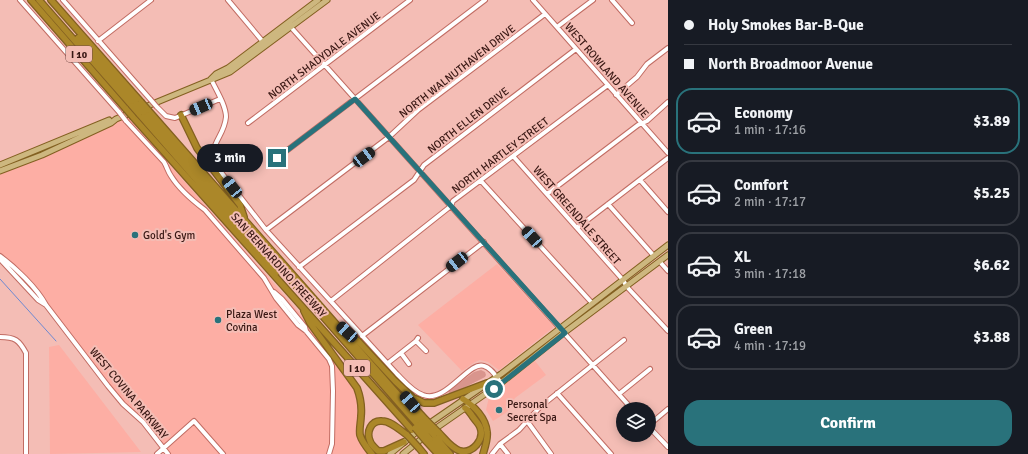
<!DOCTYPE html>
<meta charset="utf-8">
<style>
body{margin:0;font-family:Signika,sans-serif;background:#242831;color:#f1f3f6;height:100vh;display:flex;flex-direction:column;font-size:15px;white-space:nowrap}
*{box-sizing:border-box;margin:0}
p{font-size:13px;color:#9ea1a6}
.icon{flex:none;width:22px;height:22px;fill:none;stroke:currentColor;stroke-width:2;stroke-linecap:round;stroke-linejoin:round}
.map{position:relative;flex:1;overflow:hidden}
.panel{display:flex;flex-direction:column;background:#171b24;width:360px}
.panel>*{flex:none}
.top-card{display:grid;align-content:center;height:88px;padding:0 16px;background:#171b24}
.buttons{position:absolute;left:616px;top:402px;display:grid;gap:8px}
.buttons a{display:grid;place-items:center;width:40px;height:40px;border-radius:50%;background:#171b24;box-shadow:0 2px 10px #0003;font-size:20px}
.end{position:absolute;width:18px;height:18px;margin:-9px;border:5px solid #29727b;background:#fff;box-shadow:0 0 0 2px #fff}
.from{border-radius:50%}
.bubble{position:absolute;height:28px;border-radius:14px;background:#171b24;box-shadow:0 2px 10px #0003;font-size:13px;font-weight:700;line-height:28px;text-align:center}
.car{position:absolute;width:12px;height:24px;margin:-12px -6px;border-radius:5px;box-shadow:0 0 3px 1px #0007;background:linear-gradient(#222 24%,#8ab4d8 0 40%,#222 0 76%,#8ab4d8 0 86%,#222 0)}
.top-card b{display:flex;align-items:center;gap:14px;height:38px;font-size:15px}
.top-card b+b{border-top:1px solid #363941}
.top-card i{width:10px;height:10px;background:#f1f3f6}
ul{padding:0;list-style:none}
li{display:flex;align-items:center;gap:12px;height:66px;margin:0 8px 6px;padding:0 8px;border:2px solid #363941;border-radius:16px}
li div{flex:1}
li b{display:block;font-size:15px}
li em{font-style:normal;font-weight:700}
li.active{border-color:#29727b}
li>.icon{width:36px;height:36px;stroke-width:1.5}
.primary-button{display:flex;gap:8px;margin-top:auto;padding:8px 16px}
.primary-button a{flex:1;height:46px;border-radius:16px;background:#29727b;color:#fff;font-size:16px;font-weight:700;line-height:46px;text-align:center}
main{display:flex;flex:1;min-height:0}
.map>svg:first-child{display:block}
.built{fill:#fdaea4}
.green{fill:#d9958d}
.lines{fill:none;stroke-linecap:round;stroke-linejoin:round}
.stream{stroke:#6d89d1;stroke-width:1}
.minor-casing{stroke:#c16c63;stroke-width:6}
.major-casing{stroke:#836021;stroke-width:7}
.highway-casing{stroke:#836021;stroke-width:8}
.minor{stroke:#fff;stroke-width:4}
.major{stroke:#cdb77f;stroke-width:5}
.highway{stroke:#ab8729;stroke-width:5.5}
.minor-bridge-casing{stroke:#c16c63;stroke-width:6;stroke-linecap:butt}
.highway-bridge-casing{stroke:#836021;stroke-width:8;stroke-linecap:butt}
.minor-bridge{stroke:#fff;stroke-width:4}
.highway-bridge{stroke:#ab8729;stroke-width:5.5}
.route{stroke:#29727b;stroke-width:5}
.poi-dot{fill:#29727b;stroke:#f4bdb5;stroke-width:1.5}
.labels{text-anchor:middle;stroke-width:4;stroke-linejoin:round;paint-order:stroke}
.shield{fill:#f4bdb5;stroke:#704944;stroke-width:1}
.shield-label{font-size:10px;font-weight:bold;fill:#381713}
.street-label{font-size:11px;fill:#381713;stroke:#f4bdb5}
.poi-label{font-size:11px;fill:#381713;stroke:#f4bdb5;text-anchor:start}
</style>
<main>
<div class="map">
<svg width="668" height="454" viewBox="0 0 668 454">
<rect width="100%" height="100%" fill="#f4bdb5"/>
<path class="built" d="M 126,115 L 276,286 L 302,316 L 351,379 L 359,392 L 360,431 L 372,454 L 168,454 L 143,422 L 123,404 L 37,293 L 0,257 L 0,171 Z
M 497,264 L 554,327 L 499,370 L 488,362 L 480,360 L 475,362 L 462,371 L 418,325 Z
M 59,345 L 141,452 L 50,454 L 49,347 Z
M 535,361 L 546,375 L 515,398 L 507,412 L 493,421 L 486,410 L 489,397 Z"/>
<path class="green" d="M 481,370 L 485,372 L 486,375 L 485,377 L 450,395 L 448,391 L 474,372 Z"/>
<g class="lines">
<path class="stream" d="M 0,279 L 56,341"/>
<defs>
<path id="minor" d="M 20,0 L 119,112
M 63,0 L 150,99
M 228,0 L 264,43
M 533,0 L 668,153
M 612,0 L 632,23
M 289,25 L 632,409
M 557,27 L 593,0
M 98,41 L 151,0
M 211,79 C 216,90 226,105 226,117 C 224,139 206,144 217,167 L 266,230 L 397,374 C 404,381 413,392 423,395 C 446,404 469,360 484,366 C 492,368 497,378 501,383
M 616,95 L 637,77 L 647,64 L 668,48
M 157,107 L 166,116 L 175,118 L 220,99
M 126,121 L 164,162 C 167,167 168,172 171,176 C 179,189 193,201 205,210 L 264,278 L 276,298 L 298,325 L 306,331 L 329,359 L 332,366 L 333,391 L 332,444 L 329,454
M 248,123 L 410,0
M 513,156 L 623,280 L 627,287 L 668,331
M 277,158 L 485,0
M 640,180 L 668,212
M 481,181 L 592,303
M 547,194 L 638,125 L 647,121 L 668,102
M 608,204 L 654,256
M 577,228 L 668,158
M 266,230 L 389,137 L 418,110 L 545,14
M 0,256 C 15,267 37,288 46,305 L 108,386 L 123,404 L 143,422 L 168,454
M 0,259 L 38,300 L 46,305
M 660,262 L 668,271
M 299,267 L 414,180 L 424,165 L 576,49
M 274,292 L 282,299 L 305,327 L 306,331
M 331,301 L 451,206 L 453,201 L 608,85
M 362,336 L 484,242
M 0,337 C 15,337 19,340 26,353 L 26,454
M 416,341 L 426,351
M 401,353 L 409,364
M 388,363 L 416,341 L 418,338
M 557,393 L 611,454
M 619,394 L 650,369
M 527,421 L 551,454
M 649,425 L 668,409
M 649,427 L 668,447
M 500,444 L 508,454
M 157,454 L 194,421 L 223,454
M 492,454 L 500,444 L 519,430 L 540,407 L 624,340"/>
<path id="major" d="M 211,79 L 216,74 L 228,68 L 318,0
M 0,165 L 109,120
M 0,171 L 42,155 L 111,123 L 116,119 L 230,72 L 327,0
M 427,425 L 501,374 L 668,245
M 432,431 L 501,383 L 561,335 L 668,255
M 390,454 L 420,429
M 403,454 L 425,436"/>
<path id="highway" d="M 31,0 L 126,109
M 39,0 L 132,106
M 51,0 L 141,102
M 78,38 L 136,104
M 148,110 L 422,422
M 144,112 L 418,425
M 139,114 L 277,272
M 181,115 L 197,148 L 240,205 L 244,217
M 133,117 L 412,430
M 304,311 L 310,323 L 357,388 C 360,396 362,406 361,416 C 361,422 359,428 360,435 C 362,442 367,448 372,454
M 345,330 L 358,341 L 395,381 L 413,398 L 418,400 L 424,403 L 434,403 L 487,383
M 463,399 C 474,406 486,418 487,432 C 488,439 485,447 483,454
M 415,408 L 426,420
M 439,433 C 445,439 451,448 460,451 C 473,454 485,439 480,427 C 479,424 475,420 473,417 C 470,413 469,410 465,408
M 434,435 L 450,454
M 430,439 L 444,454
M 426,441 L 438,454
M 404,442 L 384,451 L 378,451 C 375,448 371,445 370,441 C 366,432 371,420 382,421 C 391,421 400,430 407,435
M 419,448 L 424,454"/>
</defs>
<use href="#minor" class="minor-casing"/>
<use href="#major" class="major-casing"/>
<use href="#highway" class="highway-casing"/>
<use href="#minor" class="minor"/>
<use href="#major" class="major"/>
<use href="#highway" class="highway"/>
<defs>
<path id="minor-bridge" d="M 150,99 L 157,107
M 119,112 L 126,121"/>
<path id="highway-bridge" d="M 141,102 L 148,110
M 136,104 L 144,112
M 132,106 L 139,114
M 126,109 L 133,117
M 426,420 L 439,433
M 422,422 L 434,435
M 418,425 L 430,439
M 415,428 L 426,441
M 407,435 L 419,448"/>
</defs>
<use href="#minor-bridge" class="minor-bridge-casing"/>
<use href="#highway-bridge" class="highway-bridge-casing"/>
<use href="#minor-bridge" class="minor-bridge"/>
<use href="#highway-bridge" class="highway-bridge"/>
</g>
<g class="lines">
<path class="route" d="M 277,158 L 355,99 L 565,333 L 494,389"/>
</g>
<g class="poi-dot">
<circle cx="135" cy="235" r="4"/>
<circle cx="218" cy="320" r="4"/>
<circle cx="499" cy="410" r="4"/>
</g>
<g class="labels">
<g class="shield">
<rect x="66" y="46" width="26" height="16" rx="3"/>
<rect x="344" y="360" width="26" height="16" rx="3"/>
</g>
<g class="shield-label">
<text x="79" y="58">I 10</text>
<text x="357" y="372">I 10</text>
</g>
<g class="street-label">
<text transform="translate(324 55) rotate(-37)" y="4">NORTH SHADYDALE AVENUE</text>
<text transform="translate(607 70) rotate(49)" y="4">WEST ROWLAND AVENUE</text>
<text transform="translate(457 71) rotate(-38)" y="4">NORTH WALNUTHAVEN DRIVE</text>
<text transform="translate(468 120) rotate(-38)" y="4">NORTH ELLEN DRIVE</text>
<text transform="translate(500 155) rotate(-37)" y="4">NORTH HARTLEY STREET</text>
<text transform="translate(577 215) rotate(49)" y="4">WEST GREENDALE STREET</text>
<text transform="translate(279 265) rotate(48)" y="4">SAN BERNARDINO FREEWAY</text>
<text transform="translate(129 393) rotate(50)" y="4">WEST COVINA PARKWAY</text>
</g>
<g class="poi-label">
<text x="143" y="239">Gold's Gym</text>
<text x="226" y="318">Plaza West<tspan x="226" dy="13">Covina</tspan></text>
<text x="507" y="408">Personal<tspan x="507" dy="13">Secret Spa</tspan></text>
</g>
</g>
</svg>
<div class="buttons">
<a><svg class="icon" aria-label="layers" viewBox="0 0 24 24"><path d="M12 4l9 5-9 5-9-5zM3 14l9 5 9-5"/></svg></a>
</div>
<i class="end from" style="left:494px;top:389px"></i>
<i class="end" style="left:277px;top:158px"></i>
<div class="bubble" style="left:197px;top:144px;width:66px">3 min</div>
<i class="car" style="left:201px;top:107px;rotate:247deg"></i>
<i class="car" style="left:364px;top:157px;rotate:53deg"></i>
<i class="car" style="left:232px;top:187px;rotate:322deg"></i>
<i class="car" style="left:532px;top:237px;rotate:318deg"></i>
<i class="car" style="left:457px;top:262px;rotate:232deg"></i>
<i class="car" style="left:347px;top:332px;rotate:312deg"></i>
<i class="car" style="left:410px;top:402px;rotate:319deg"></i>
</div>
<section class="panel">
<div class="top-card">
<b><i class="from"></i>Holy Smokes Bar-B-Que</b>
<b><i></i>North Broadmoor Avenue</b>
</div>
<ul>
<li class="active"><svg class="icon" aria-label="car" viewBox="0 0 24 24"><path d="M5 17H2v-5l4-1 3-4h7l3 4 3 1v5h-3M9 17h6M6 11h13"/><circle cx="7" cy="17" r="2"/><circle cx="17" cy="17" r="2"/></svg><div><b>Economy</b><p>1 min · 17:16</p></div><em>$3.89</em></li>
<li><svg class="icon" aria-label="car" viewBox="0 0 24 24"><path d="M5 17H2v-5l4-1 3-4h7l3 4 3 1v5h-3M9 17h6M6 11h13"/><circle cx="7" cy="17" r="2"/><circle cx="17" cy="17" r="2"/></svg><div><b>Comfort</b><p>2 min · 17:17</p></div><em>$5.25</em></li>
<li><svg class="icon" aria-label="car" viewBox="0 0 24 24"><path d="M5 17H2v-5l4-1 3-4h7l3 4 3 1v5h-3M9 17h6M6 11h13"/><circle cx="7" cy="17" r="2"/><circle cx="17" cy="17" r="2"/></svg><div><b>XL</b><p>3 min · 17:18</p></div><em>$6.62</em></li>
<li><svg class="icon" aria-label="car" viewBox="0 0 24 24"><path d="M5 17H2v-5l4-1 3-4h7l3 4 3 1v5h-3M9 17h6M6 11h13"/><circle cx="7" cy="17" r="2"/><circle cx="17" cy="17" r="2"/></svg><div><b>Green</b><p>4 min · 17:19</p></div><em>$3.88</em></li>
</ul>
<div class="primary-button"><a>Confirm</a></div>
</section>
</main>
